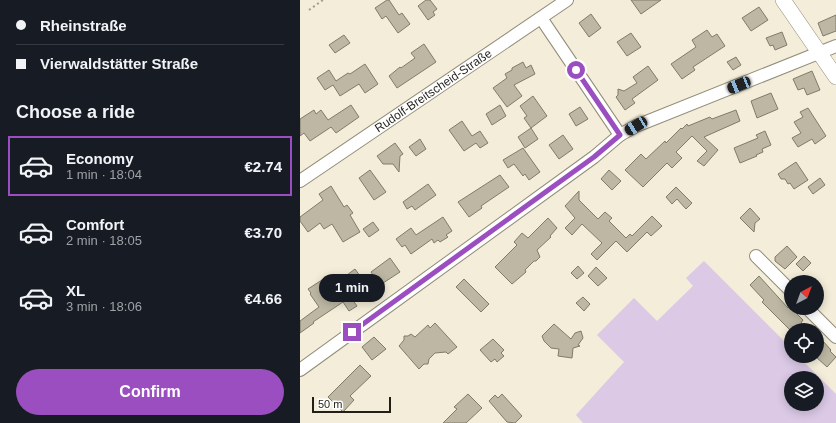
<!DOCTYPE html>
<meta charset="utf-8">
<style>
body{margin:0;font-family:Arial,sans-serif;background:#20242c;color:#f1f3f6;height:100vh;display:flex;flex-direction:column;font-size:15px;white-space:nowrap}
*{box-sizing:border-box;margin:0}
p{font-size:13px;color:#9ea1a6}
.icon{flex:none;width:22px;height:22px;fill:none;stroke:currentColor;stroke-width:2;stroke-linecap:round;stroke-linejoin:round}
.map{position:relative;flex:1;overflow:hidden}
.panel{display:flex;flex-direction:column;background:#171b24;width:300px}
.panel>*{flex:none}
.top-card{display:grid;align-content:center;height:88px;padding:0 16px;background:#171b24}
.needle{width:26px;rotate:41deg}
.tools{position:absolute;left:484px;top:275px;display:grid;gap:8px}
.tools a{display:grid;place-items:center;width:40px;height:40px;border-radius:50%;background:#171b24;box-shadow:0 2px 10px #0003;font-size:20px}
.scale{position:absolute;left:12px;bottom:10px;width:79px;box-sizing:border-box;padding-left:4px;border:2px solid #211f18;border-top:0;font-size:11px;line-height:14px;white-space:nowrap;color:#211f18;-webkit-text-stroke:3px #fff;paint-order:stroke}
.end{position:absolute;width:18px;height:18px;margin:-9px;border:5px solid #9a4ebf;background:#fff;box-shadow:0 0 0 2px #fff}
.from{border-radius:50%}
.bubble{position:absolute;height:28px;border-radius:14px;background:#171b24;box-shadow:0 2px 10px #0003;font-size:13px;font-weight:700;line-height:28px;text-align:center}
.car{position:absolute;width:12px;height:24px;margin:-12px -6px;border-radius:5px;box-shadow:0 0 3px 1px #0007;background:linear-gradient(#222 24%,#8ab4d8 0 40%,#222 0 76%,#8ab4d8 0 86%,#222 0)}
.top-card b{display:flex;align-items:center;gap:14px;height:38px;font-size:15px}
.top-card b+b{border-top:1px solid #363941}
.top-card i{width:10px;height:10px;background:#f1f3f6}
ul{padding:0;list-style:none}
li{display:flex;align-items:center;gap:12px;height:60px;margin:0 8px 6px;padding:0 8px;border:2px solid transparent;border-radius:0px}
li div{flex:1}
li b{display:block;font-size:15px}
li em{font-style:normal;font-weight:700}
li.selected{border-color:#9a4ebf}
li>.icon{width:36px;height:36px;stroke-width:1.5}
h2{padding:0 16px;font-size:18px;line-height:48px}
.button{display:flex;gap:8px;margin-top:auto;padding:8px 16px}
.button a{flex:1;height:46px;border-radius:24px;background:#9a4ebf;color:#fff;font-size:16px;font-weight:700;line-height:46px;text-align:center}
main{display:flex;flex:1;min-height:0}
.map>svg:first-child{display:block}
.green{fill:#dbc9e6;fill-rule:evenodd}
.building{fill:#bdb7a4;stroke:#817b69}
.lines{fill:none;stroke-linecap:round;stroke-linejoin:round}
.minor-casing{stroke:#928c7a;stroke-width:14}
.tertiary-casing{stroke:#928c7a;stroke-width:16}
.path{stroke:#a19c8e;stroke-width:2;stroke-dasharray:2 3;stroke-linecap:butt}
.minor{stroke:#fff;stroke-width:12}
.tertiary{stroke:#fff;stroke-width:15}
.route{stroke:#9a4ebf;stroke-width:5}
.labels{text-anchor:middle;stroke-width:3;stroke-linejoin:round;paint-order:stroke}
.street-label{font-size:12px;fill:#211f18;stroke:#fff}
</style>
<main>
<section class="panel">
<div class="top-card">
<b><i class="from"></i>Rheinstraße</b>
<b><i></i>Vierwaldstätter Straße</b>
</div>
<h2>Choose a ride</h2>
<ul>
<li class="selected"><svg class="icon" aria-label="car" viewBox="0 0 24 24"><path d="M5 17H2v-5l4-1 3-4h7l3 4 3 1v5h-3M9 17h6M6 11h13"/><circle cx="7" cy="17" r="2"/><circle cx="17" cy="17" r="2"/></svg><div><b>Economy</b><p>1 min · 18:04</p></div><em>€2.74</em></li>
<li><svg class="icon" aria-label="car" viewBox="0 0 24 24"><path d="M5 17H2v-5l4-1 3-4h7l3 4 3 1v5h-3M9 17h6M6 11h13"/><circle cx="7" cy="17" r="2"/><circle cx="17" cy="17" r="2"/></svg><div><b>Comfort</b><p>2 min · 18:05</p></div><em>€3.70</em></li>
<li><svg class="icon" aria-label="car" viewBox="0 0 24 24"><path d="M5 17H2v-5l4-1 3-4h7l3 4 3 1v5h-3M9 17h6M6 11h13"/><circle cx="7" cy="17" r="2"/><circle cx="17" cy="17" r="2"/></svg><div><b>XL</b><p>3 min · 18:06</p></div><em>€4.66</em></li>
</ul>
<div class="button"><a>Confirm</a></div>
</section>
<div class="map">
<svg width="536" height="423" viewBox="0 0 536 423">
<rect width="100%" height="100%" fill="#f3edd9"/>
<path class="green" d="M 404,261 L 491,348 L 491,356 L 498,356 L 536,394 L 536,423 L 283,423 L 276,415 L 324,362 L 297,335 L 334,298 L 357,321 L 393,286 L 386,278 ZM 491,378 L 517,378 L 517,404 L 491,404 Z"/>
<path class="building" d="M 87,0 L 89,0 L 99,15 L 102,13 L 110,24 L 98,33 L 86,16 L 82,19 L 75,8 Z
M 126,0 L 130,0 L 137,9 L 133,12 L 135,15 L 128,20 L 118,6 Z
M 331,0 L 361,0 L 341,14 Z
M 459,7 L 468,20 L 451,31 L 442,18 Z
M 291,14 L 301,28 L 289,37 L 279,23 Z
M 536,15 L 536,31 L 523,36 L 518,23 Z
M 407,30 L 412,37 L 417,34 L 425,46 L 393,67 L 395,70 L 382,79 L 371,64 L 396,47 L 392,40 Z
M 482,32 L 487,45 L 475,50 L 473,45 L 470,46 L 466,38 Z
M 331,33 L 341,47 L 327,56 L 317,42 Z
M 44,35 L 50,43 L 35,53 L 29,45 Z
M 124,44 L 136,62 L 97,88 L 89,76 L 100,67 L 101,68 L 115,58 L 111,53 Z
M 436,57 L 441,65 L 433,70 L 427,62 Z
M 223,62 L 226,68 L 231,65 L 235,74 L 214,85 L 222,96 L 207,107 L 193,88 L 207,78 L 205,74 L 212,70 L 212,68 Z
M 65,64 L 78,84 L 65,93 L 59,84 L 40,96 L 33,85 L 25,90 L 17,78 L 29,70 L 36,81 L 48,73 L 50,74 Z
M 348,66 L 358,80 L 332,99 L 335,103 L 325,110 L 316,97 L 318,95 L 318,89 L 324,91 L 337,83 L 333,77 Z
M 512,71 L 520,90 L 507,95 L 504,88 L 498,90 L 493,79 Z
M 471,93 L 478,109 L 457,118 L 451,101 Z
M 233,96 L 247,116 L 231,128 L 224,118 L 227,116 L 220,106 Z
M 51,105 L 59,117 L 36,133 L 31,127 L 10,141 L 4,133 L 0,136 L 0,119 L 14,110 L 16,114 L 21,110 L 28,120 Z
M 200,105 L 206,116 L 192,125 L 186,114 Z
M 280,107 L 288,119 L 276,126 L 269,114 Z
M 508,108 L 526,136 L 515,144 L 512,139 L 498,147 L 492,138 L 501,133 L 494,122 L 503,117 L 500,112 Z
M 436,110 L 440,121 L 404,137 L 418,150 L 404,166 L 397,161 L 407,151 L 392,136 L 376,152 L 382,158 L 372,168 L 367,163 L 343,187 L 325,170 L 341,154 L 346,159 L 365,141 L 366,143 L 381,128 L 382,129 L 387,124 L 388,126 L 410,117 L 412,119 Z
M 162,121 L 172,136 L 180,131 L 188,143 L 180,148 L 176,143 L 164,151 L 149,130 Z
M 231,128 L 238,139 L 225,148 L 218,137 Z
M 465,131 L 471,145 L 462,149 L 463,152 L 456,155 L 457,156 L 440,163 L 434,148 L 458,138 L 456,135 Z
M 263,135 L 273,149 L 259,159 L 249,145 Z
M 120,139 L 126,149 L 116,156 L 109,147 Z
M 95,143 L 103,154 L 100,156 L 99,172 L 93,164 L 83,164 L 77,156 Z
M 223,148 L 240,172 L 229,180 L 225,174 L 223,176 L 214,164 L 208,168 L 203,160 Z
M 496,162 L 508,180 L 494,189 L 490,183 L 488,184 L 485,179 L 481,179 L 478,174 Z
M 70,170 L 86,192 L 74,200 L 59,178 Z
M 309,170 L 321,181 L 312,190 L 301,179 Z
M 200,175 L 209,187 L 181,206 L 182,208 L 169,217 L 158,202 Z
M 520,178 L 525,185 L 513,194 L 508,187 Z
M 128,184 L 136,195 L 115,210 L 112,206 L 107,209 L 103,202 Z
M 31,186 L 44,207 L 47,205 L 53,213 L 50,215 L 60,232 L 43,242 L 32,224 L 24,229 L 20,223 L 8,232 L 0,221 L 0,217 L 23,200 L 19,194 Z
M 376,187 L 392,203 L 386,209 L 377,199 L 372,204 L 366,197 Z
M 279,191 L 279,200 L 298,219 L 305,212 L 312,218 L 309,221 L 326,238 L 330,234 L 332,236 L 352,216 L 362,226 L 351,236 L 347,232 L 327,252 L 316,241 L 297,260 L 291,254 L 302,243 L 282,224 L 272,235 L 265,228 L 275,218 L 265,206 Z
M 450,208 L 460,219 L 455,223 L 454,232 L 440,218 Z
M 143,217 L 152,231 L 146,235 L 148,237 L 140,242 L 138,240 L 134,243 L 132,239 L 111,254 L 105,245 L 102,247 L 96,239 L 111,228 L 116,235 Z
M 248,218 L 257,228 L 250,236 L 251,237 L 237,250 L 240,257 L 236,261 L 234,261 L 225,270 L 226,272 L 212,284 L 195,267 L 217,245 L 214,242 L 222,233 L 228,238 Z
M 73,222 L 79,230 L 69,237 L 63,229 Z
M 487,246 L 497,257 L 485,269 L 475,261 L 475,257 Z
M 504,256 L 511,263 L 503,271 L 496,264 Z
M 90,258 L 100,272 L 80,285 L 71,272 Z
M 278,266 L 284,273 L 277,279 L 271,273 Z
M 296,267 L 307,278 L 298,286 L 288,276 Z
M 55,269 L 65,283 L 49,295 L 57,306 L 49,311 L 43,302 L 13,322 L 14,323 L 0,333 L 0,321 L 19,307 L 10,294 L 11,293 L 8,289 L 25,278 L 31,287 Z
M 459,276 L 488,308 L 489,306 L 503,320 L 501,323 L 508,330 L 490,330 L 462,302 L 464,300 L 450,285 Z
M 164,279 L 189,304 L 181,312 L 156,287 Z
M 283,297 L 290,304 L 284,311 L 276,303 Z
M 135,323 L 157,347 L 148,354 L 146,352 L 135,353 L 129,359 L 128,364 L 124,364 L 119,369 L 99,346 L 104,340 L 104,336 L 108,336 L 111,334 L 115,337 L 128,325 L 130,328 Z
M 254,324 L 271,339 L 275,333 L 281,331 L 283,338 L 278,345 L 280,346 L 273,348 L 272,358 L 258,356 L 259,349 L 251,348 L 244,341 L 242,336 Z
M 74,337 L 86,349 L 72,360 L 62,347 Z
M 193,339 L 204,350 L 201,353 L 204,356 L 197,362 L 195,359 L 191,362 L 180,350 Z
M 522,340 L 531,350 L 530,351 L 536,357 L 527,367 L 515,356 L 517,356 L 517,346 Z
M 60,365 L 71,376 L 50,396 L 54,400 L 43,412 L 28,397 Z
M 168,394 L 182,408 L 166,423 L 143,423 L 157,409 L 154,407 Z
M 202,394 L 222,416 L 215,423 L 207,422 L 189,401 L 195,395 L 198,398 Z"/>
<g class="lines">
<defs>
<g id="minor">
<path d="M 241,18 L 320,135"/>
<path id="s1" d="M 0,181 L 267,0"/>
<path d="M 456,256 L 491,291"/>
<path d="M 507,308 L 536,337"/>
<path d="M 0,370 L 294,157 L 320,135 L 336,126 L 536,46"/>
</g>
<path id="tertiary" d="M 483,0 L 536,77"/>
</defs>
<use href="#minor" class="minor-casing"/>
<use href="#tertiary" class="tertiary-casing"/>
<path class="path" d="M 9,10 L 23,0"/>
<use href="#minor" class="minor"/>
<use href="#tertiary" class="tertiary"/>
</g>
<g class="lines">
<path class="route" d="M 52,332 L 294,157 L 320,135 L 276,70"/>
</g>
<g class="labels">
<g class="street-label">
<text dy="4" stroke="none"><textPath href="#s1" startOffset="161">Rudolf-Breitscheid-Straße</textPath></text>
</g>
</g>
</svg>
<div class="tools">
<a><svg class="needle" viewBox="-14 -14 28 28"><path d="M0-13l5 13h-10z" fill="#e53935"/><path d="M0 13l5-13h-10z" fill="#9ea1a6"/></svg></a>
<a><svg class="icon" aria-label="locate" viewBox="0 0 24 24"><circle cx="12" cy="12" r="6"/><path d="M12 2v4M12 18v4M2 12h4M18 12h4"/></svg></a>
<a><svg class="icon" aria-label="layers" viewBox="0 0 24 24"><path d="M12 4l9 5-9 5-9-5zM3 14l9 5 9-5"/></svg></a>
</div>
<div class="scale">50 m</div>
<i class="end from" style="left:276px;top:70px"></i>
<i class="end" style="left:52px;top:332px"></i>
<div class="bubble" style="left:19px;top:274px;width:66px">1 min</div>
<i class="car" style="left:439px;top:85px;rotate:248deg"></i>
<i class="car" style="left:336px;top:126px;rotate:239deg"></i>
</div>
</main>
